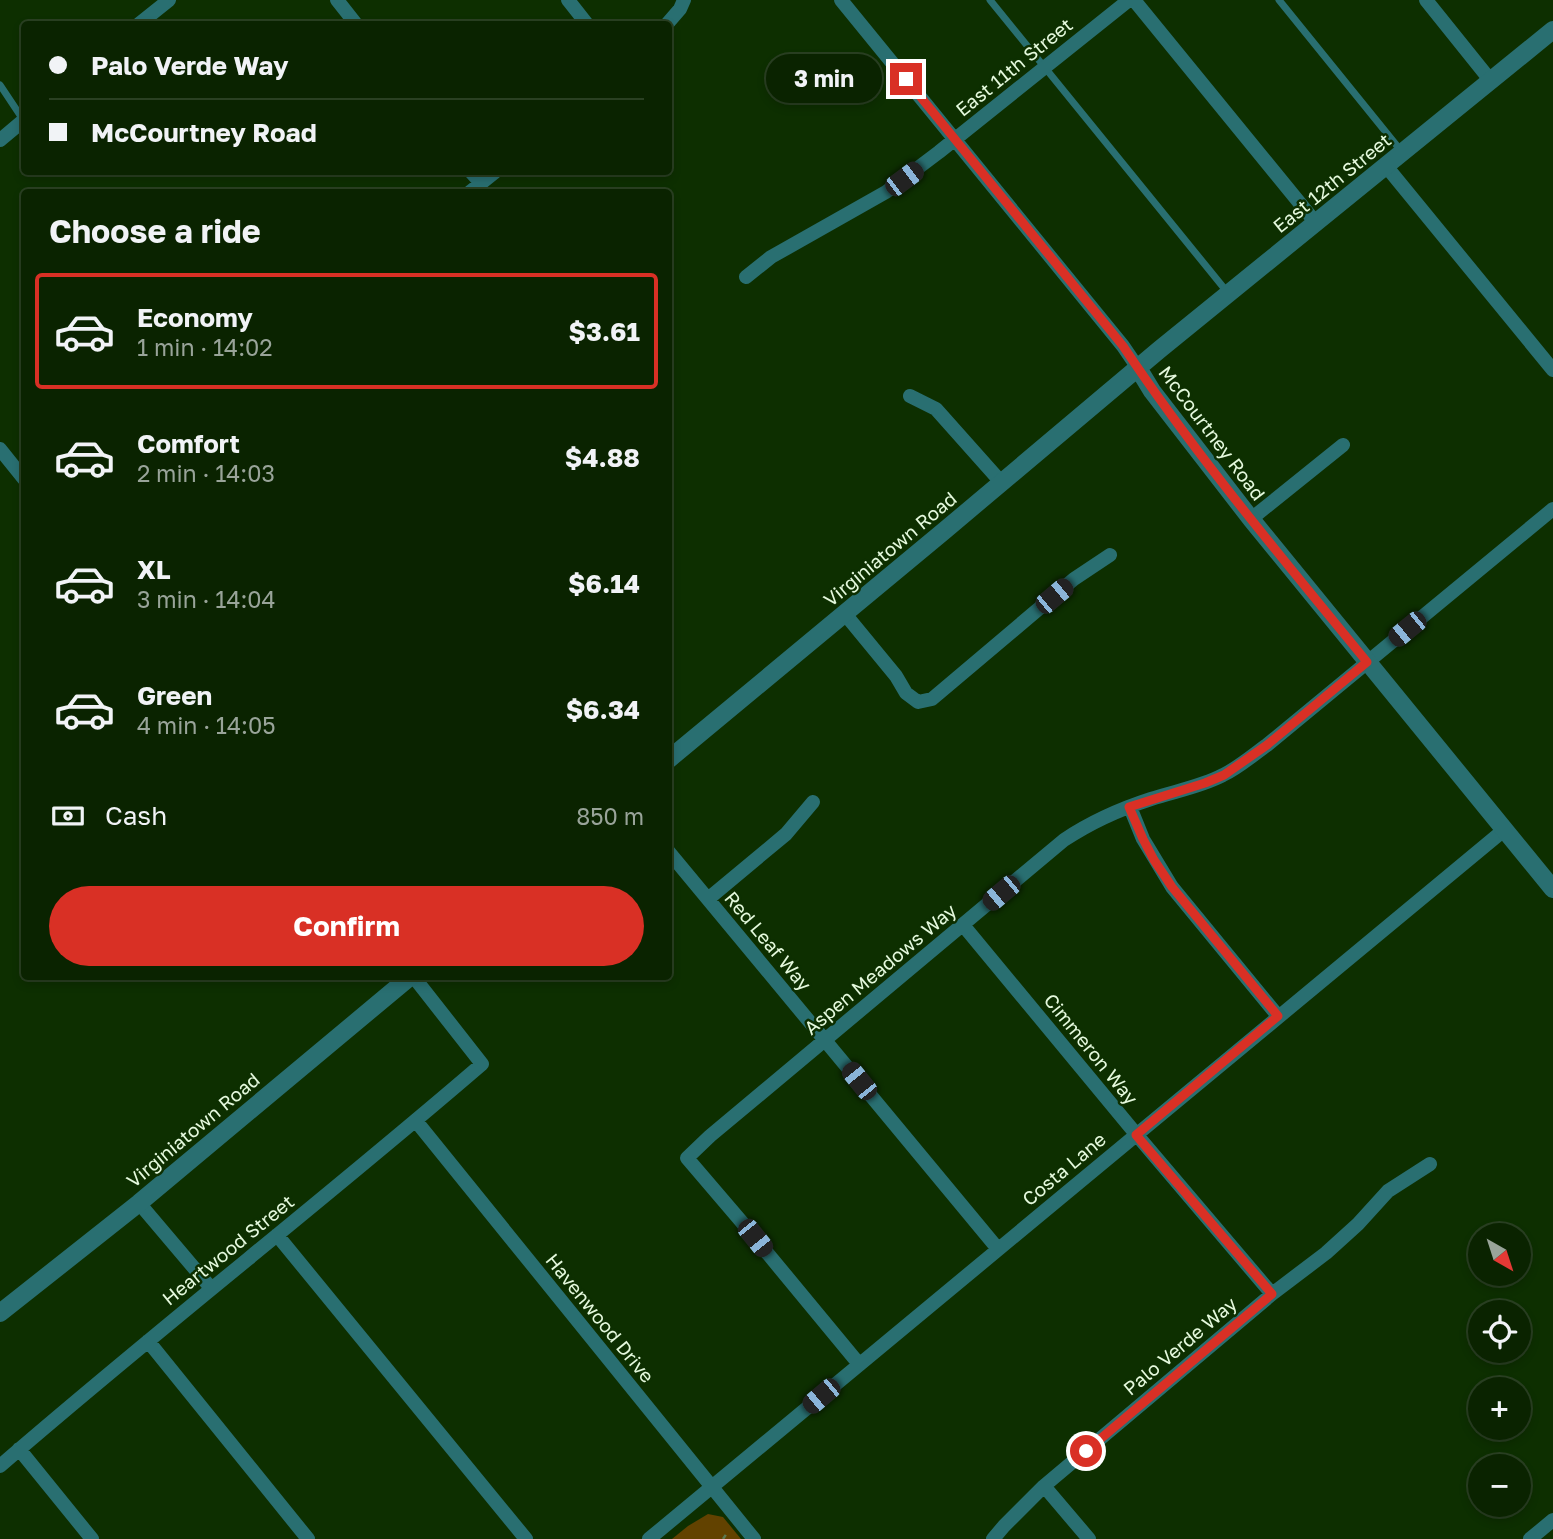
<!DOCTYPE html>
<meta charset="utf-8">
<style>
body{margin:0;font-family:"Golos Text",sans-serif;background:#182f0f;color:#f1f3f6;height:100vh;display:flex;flex-direction:column;font-size:26px;white-space:nowrap}
*{box-sizing:border-box;margin:0}
p{font-size:23px;color:#99a499}
.icon{flex:none;width:38px;height:38px;fill:none;stroke:currentColor;stroke-width:2;stroke-linecap:round;stroke-linejoin:round}
.map{position:relative;flex:1;overflow:hidden}
.panel{position:absolute;left:21px;top:189px;width:651px;height:791px;display:flex;flex-direction:column;background:#0a2300;border-radius:7px;box-shadow:0 4px 10px #0003,0 0 0 2px #2a4022}
.panel>*{flex:none}
.banner{position:absolute;left:21px;top:21px;width:651px;height:154px;border-radius:7px;box-shadow:0 4px 10px #0003,0 0 0 2px #2a4022;display:grid;align-content:center;height:154px;padding:0 28px;background:#0a2300}
.needle{width:46px;rotate:141deg}
.buttons{position:absolute;left:1468px;top:1223px;display:grid;gap:14px}
.buttons a{display:grid;place-items:center;width:63px;height:63px;border-radius:50%;background:#0a2300;box-shadow:0 4px 10px #0003,0 0 0 2px #2a4022;font-size:35px}
.end{position:absolute;width:32px;height:32px;margin:-16px;border:9px solid #d93025;background:#fff;box-shadow:0 0 0 4px #fff}
.from{border-radius:50%}
.bubble{position:absolute;height:49px;border-radius:24px;background:#0a2300;box-shadow:0 4px 10px #0003,0 0 0 2px #2a4022;font-size:23px;font-weight:700;line-height:49px;text-align:center}
.car{position:absolute;width:21px;height:42px;margin:-21px -10px;border-radius:9px;box-shadow:0 0 5px 2px #0007;background:linear-gradient(#222 24%,#8ab4d8 0 40%,#222 0 76%,#8ab4d8 0 86%,#222 0)}
.banner b{display:flex;align-items:center;gap:24px;height:66px;font-size:26px}
.banner b+b{border-top:2px solid #2a4022}
.banner i{width:18px;height:18px;background:#f1f3f6}
ul{padding:0;list-style:none}
li{display:flex;align-items:center;gap:21px;height:116px;margin:0 14px 10px;padding:0 14px;border:4px solid transparent;border-radius:7px}
li div{flex:1}
li b{display:block;font-size:26px}
li em{font-style:normal;font-weight:700}
li.current{border-color:#d93025}
li>.icon{width:63px;height:63px;stroke-width:1.5}
h2{padding:0 28px;font-size:32px;line-height:84px}
.pay{display:flex;align-items:center;gap:18px;height:77px;padding:0 28px;font-size:26px}
.pay p{margin-inline-start:auto}
.primary-button{display:flex;gap:14px;margin-top:auto;padding:14px 28px}
.primary-button a{flex:1;height:80px;border-radius:42px;background:#d93025;color:#fff;font-size:28px;font-weight:700;line-height:80px;text-align:center}
.map>svg:first-child{display:block}
.green{fill:#624200}
.lines{fill:none;stroke-linecap:round;stroke-linejoin:round}
.path{stroke:#5c7850;stroke-width:2.5;stroke-dasharray:5 3.5;stroke-linecap:butt}
.service{stroke:#296f71;stroke-width:7}
.minor{stroke:#296f71;stroke-width:14}
.tertiary{stroke:#296f71;stroke-width:18}
.route{stroke:#d93025;stroke-width:9}
.labels{text-anchor:middle;stroke-width:5;stroke-linejoin:round;paint-order:stroke}
.street-label{font-size:19px;fill:#e5f9dd;stroke:#0d2f00}
</style>
<div class="map">
<svg width="1553" height="1539" viewBox="0 0 1553 1539">
<rect width="100%" height="100%" fill="#0d2f00"/>
<path class="green" d="M 708,1514 L 723,1517 L 741,1539 L 672,1539 L 688,1526 Z"/>
<g class="lines">
<path class="path" d="M 723,1539 L 727,1533"/>
<path class="service" d="M 990,0 L 1228,293
M 1279,0 L 1402,152
M 0,85 L 24,121"/>
<path class="minor" d="M 337,0 L 356,24
M 568,0 L 587,24
M 841,0 L 1123,346 L 1138,368
M 1134,0 L 1316,223
M 1426,0 L 1491,81
M 139,24 L 169,0
M 667,24 L 680,9 L 684,0
M 0,140 L 24,120
M 1386,166 L 1553,370
M 471,172 L 481,183
M 470,192 L 495,172
M 746,277 L 771,257 L 886,192 L 939,152 L 1129,0
M 910,396 L 936,409 L 1001,482
M 0,449 L 24,479
M 1251,519 L 1343,445
M 845,614 L 896,676 L 906,693 L 918,702 L 932,699 L 1074,579 L 1110,555
M 1130,807 L 1143,839 L 1172,887 L 1278,1016
M 668,851 L 998,1249
M 708,899 L 786,834 L 813,802
M 963,925 L 1136,1134 L 1272,1294
M 416,1121 L 754,1539
M 139,1203 L 211,1288
M 277,1235 L 526,1539
M 148,1341 L 308,1539
M 859,1364 L 740,1220 L 687,1158 L 710,1136 L 1064,840 C 1091,822 1120,809 1151,799 C 1175,791 1200,787 1223,775 C 1238,768 1253,755 1267,745 L 1553,509
M 19,1449 L 92,1539
M 0,1466 C 158,1329 323,1201 482,1064 L 413,976
M 1044,1486 L 1089,1539
M 649,1539 L 1504,830
M 993,1539 L 1004,1526 L 1044,1486 L 1272,1294 L 1326,1253 L 1358,1224 L 1388,1191 L 1430,1164
M 1530,1539 L 1553,1520"/>
<path class="tertiary" d="M 1138,368 L 1152,391 L 1251,519 L 1553,889
M 668,760 L 944,531 L 1159,350 L 1553,30
M 0,1313 L 139,1203 L 411,976"/>
</g>
<g class="lines">
<path class="route" d="M 906,79 L 1123,346 C 1197,457 1283,559 1367,662 L 1267,745 L 1224,775 L 1205,783 L 1129,807 L 1143,839 L 1154,860 L 1172,887 L 1278,1016 L 1136,1135 L 1272,1294 L 1086,1451"/>
</g>
<g class="labels">
<g class="street-label">
<text transform="translate(1014 67) rotate(-39)" y="7">East 11th Street</text>
<text transform="translate(1332 183) rotate(-39)" y="7">East 12th Street</text>
<text transform="translate(1212 433) rotate(53)" y="7">McCourtney Road</text>
<text transform="translate(890 549) rotate(-40)" y="7">Virginiatown Road</text>
<text transform="translate(768 941) rotate(50)" y="7">Red Leaf Way</text>
<text transform="translate(880 969) rotate(-40)" y="7">Aspen Meadows Way</text>
<text transform="translate(1091 1049) rotate(51)" y="7">Cimmeron Way</text>
<text transform="translate(193 1130) rotate(-40)" y="7">Virginiatown Road</text>
<text transform="translate(1064 1169) rotate(-40)" y="7">Costa Lane</text>
<text transform="translate(228 1250) rotate(-39)" y="7">Heartwood Street</text>
<text transform="translate(600 1318) rotate(51)" y="7">Havenwood Drive</text>
<text transform="translate(1180 1346) rotate(-40)" y="7">Palo Verde Way</text>
</g>
</g>
</svg>
<div class="buttons">
<a><svg class="needle" viewBox="-14 -14 28 28"><path d="M0-13l5 13h-10z" fill="#e53935"/><path d="M0 13l5-13h-10z" fill="#99a499"/></svg></a>
<a><svg class="icon" aria-label="locate" viewBox="0 0 24 24"><circle cx="12" cy="12" r="6"/><path d="M12 2v4M12 18v4M2 12h4M18 12h4"/></svg></a>
<a>+</a>
<a>−</a>
</div>
<i class="end from" style="left:1086px;top:1451px"></i>
<i class="end" style="left:906px;top:79px"></i>
<div class="bubble" style="left:766px;top:54px;width:116px">3 min</div>
<i class="car" style="left:904px;top:179px;rotate:53deg"></i>
<i class="car" style="left:1054px;top:596px;rotate:50deg"></i>
<i class="car" style="left:1407px;top:629px;rotate:231deg"></i>
<i class="car" style="left:1001px;top:893px;rotate:230deg"></i>
<i class="car" style="left:859px;top:1081px;rotate:321deg"></i>
<i class="car" style="left:755px;top:1238px;rotate:141deg"></i>
<i class="car" style="left:821px;top:1396px;rotate:230deg"></i>
<div class="banner">
<b><i class="from"></i>Palo Verde Way</b>
<b><i></i>McCourtney Road</b>
</div>
<section class="panel">
<h2>Choose a ride</h2>
<ul>
<li class="current"><svg class="icon" aria-label="car" viewBox="0 0 24 24"><path d="M5 17H2v-5l4-1 3-4h7l3 4 3 1v5h-3M9 17h6M6 11h13"/><circle cx="7" cy="17" r="2"/><circle cx="17" cy="17" r="2"/></svg><div><b>Economy</b><p>1 min · 14:02</p></div><em>$3.61</em></li>
<li><svg class="icon" aria-label="car" viewBox="0 0 24 24"><path d="M5 17H2v-5l4-1 3-4h7l3 4 3 1v5h-3M9 17h6M6 11h13"/><circle cx="7" cy="17" r="2"/><circle cx="17" cy="17" r="2"/></svg><div><b>Comfort</b><p>2 min · 14:03</p></div><em>$4.88</em></li>
<li><svg class="icon" aria-label="car" viewBox="0 0 24 24"><path d="M5 17H2v-5l4-1 3-4h7l3 4 3 1v5h-3M9 17h6M6 11h13"/><circle cx="7" cy="17" r="2"/><circle cx="17" cy="17" r="2"/></svg><div><b>XL</b><p>3 min · 14:04</p></div><em>$6.14</em></li>
<li><svg class="icon" aria-label="car" viewBox="0 0 24 24"><path d="M5 17H2v-5l4-1 3-4h7l3 4 3 1v5h-3M9 17h6M6 11h13"/><circle cx="7" cy="17" r="2"/><circle cx="17" cy="17" r="2"/></svg><div><b>Green</b><p>4 min · 14:05</p></div><em>$6.34</em></li>
</ul>
<div class="pay"><svg class="icon" aria-label="cash" viewBox="0 0 24 24"><path d="M3 7h18v10H3z"/><circle cx="12" cy="12" r="2"/></svg>Cash<p>850 m</p></div>
<div class="primary-button"><a>Confirm</a></div>
</section>
</div>
